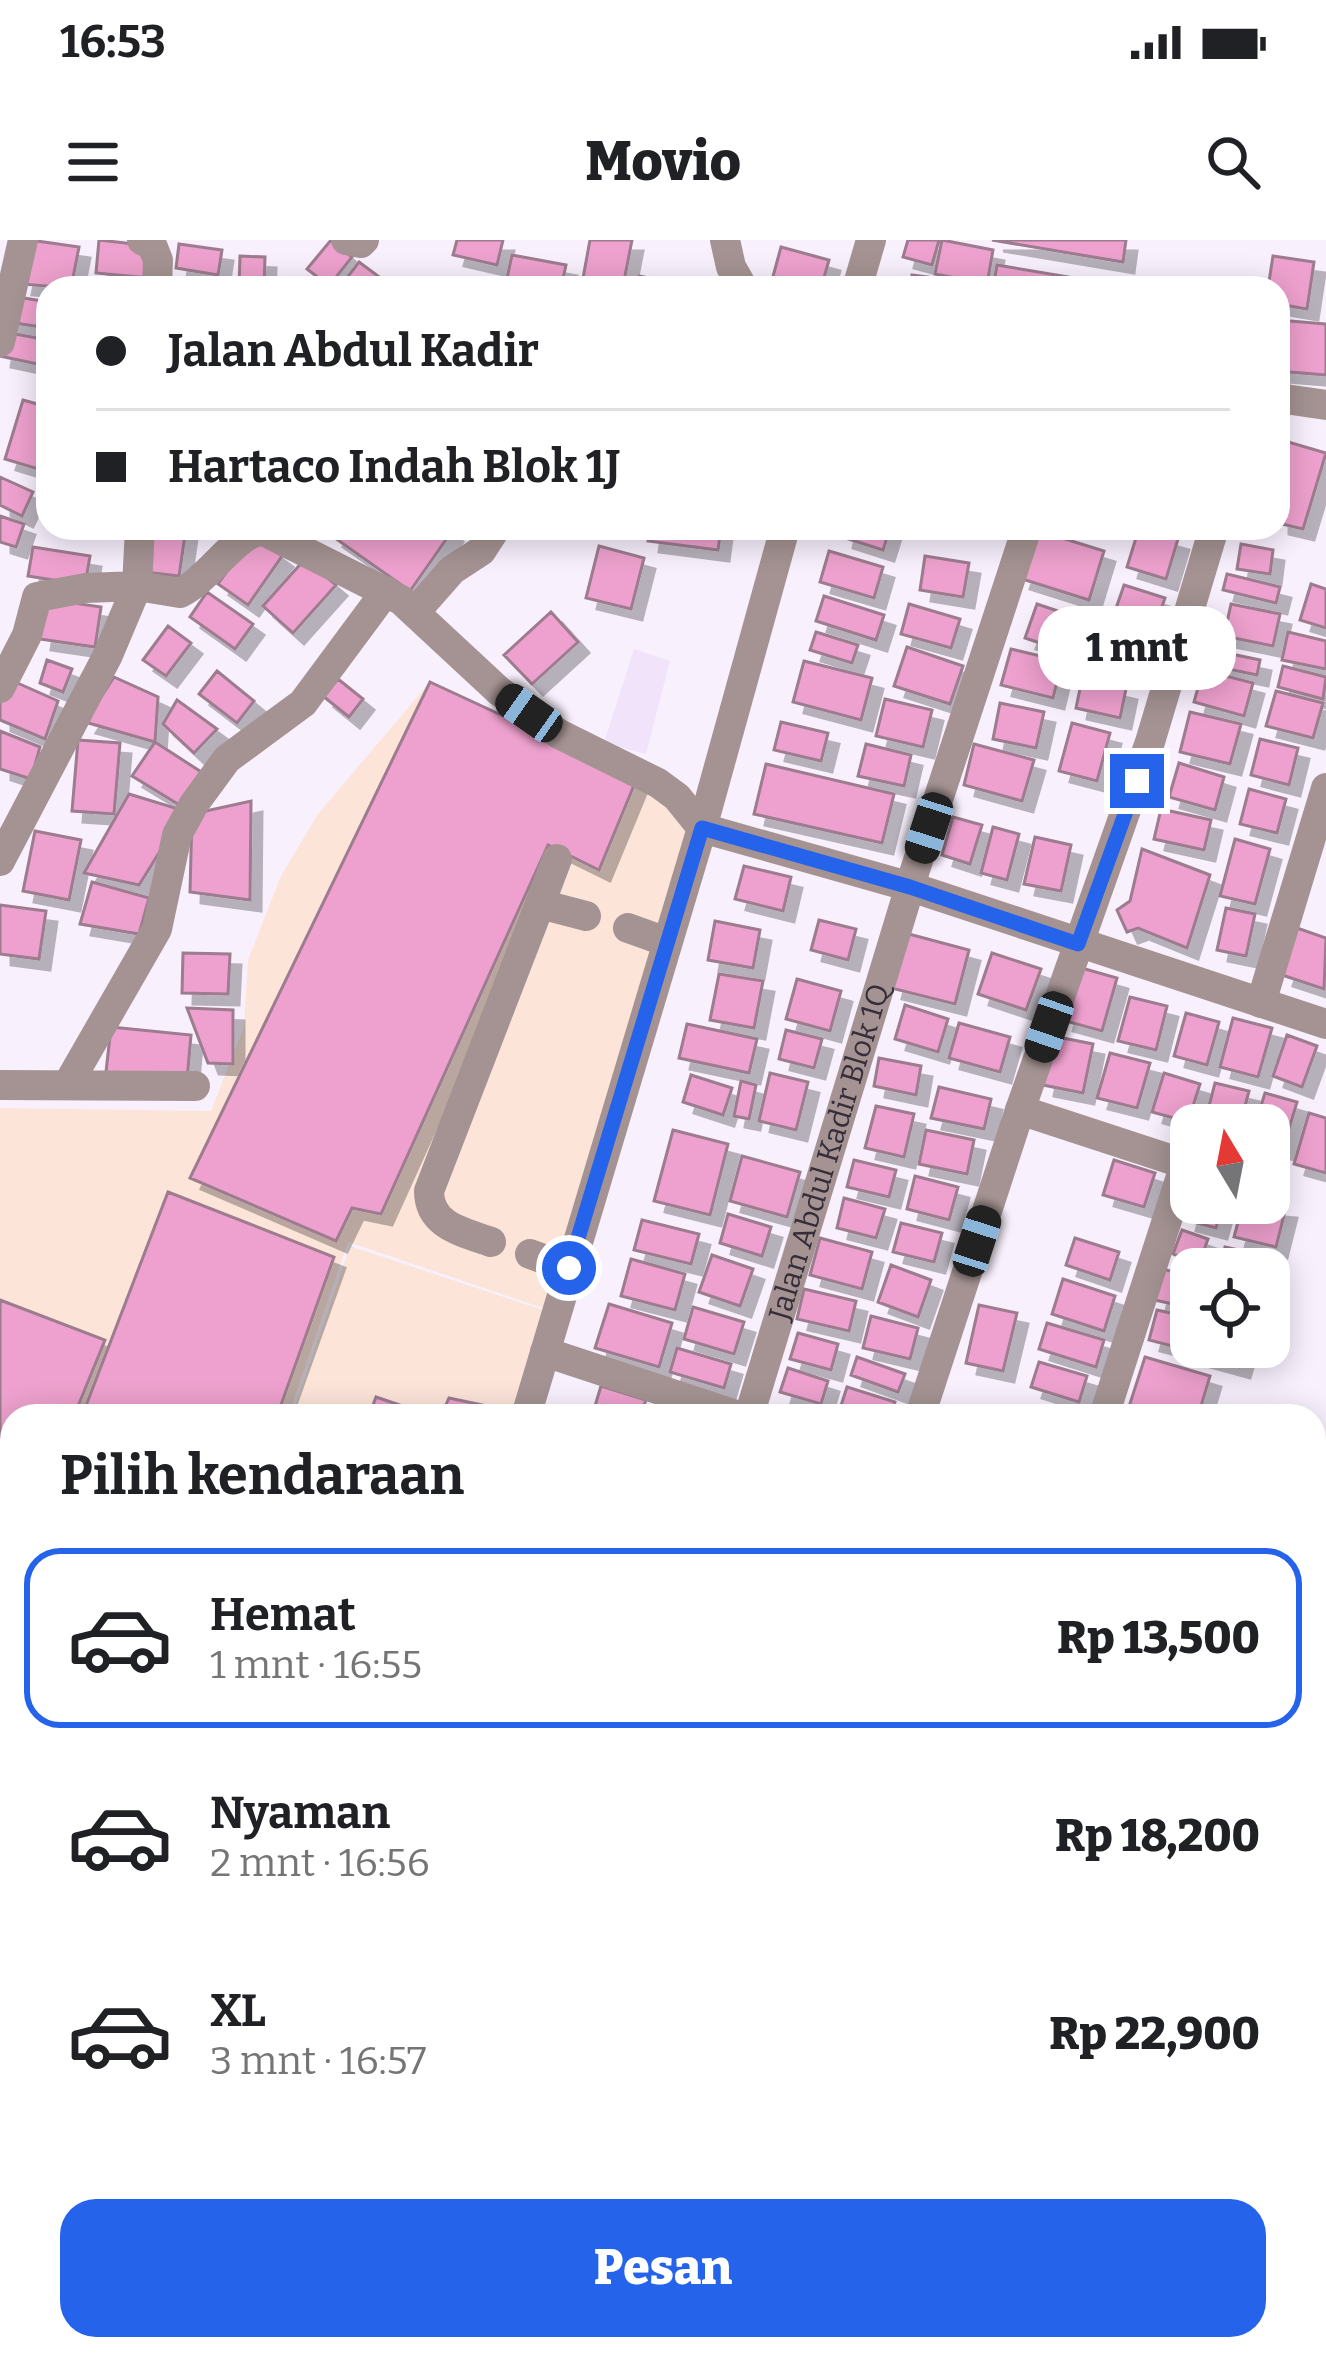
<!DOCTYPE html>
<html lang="id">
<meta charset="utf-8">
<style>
body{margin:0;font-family:Bitter,serif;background:#f2f2f2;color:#202124;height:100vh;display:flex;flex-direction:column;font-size:45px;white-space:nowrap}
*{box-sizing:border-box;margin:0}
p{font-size:39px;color:#757577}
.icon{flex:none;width:66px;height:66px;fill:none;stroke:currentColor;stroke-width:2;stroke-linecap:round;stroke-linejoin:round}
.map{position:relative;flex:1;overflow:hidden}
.panel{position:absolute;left:0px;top:1164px;width:1326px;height:957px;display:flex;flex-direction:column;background:#fff;border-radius:36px 36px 0 0;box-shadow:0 6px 30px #0003}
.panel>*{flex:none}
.guide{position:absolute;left:36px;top:36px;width:1254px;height:264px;border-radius:36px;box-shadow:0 6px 30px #0003;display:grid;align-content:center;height:264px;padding:0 60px;background:#fff}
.needle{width:78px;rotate:350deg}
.tools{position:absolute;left:1170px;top:864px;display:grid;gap:24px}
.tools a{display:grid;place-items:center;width:120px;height:120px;border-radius:24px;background:#fff;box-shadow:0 6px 30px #0003;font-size:60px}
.end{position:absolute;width:54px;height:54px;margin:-27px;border:15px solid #2563eb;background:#fff;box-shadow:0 0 0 6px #fff}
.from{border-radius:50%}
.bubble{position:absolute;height:84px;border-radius:36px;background:#fff;box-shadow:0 6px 30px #0003;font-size:39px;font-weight:800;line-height:84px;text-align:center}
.car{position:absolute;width:36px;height:72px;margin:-36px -18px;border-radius:15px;box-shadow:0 0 9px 3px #0007;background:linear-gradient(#222 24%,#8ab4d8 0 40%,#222 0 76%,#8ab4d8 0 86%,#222 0)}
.guide b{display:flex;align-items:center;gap:42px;height:114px;font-size:45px}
.guide b+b{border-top:3px solid #e0e0e0}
.guide i{width:30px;height:30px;background:#202124}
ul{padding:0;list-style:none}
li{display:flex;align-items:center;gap:36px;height:180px;margin:0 24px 18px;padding:0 36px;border:6px solid transparent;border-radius:36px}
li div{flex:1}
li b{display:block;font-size:45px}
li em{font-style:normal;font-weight:800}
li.current{border-color:#2563eb}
li>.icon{width:108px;height:108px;stroke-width:1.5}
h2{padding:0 60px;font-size:54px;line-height:144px}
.button{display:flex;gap:24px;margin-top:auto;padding:24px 60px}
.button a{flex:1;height:138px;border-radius:36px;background:#2563eb;color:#fff;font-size:48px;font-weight:800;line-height:138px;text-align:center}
.status{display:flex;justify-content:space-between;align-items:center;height:84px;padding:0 60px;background:#fff;direction:ltr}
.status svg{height:33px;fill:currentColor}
header{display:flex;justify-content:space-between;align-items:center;height:156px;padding:0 60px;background:#fff;font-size:54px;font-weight:800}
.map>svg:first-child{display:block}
.built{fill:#f1e4fa}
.education{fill:#fce4d9}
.building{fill:#eea1ce;stroke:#9c7c8e;stroke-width:3;filter:url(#shadow)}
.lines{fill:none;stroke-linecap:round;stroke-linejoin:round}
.path{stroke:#9f97a3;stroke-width:6;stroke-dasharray:3 9;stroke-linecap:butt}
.minor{stroke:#a49392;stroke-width:30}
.route{stroke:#2563eb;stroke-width:15}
.labels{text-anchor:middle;stroke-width:12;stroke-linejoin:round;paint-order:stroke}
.street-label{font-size:30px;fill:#352d39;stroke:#fff}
</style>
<div class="status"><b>16:53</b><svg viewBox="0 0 49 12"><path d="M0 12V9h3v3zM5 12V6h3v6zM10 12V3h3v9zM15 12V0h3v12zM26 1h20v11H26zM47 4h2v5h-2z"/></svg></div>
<header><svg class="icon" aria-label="menu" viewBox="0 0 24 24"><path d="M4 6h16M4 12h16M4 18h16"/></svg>Movio<svg class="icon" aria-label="search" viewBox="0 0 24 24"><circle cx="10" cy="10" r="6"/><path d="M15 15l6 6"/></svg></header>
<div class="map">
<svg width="1326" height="2120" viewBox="0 0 1326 2120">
<defs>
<filter id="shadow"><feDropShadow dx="11" dy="11" stdDeviation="0" flood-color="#0004"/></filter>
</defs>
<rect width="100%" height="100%" fill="#f8f0fd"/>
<path class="built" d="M 634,409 L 670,421 L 646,514 L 604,503 Z"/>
<path class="education" d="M 430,442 L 652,546 L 694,588 L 546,1069 L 348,1002 L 288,1176 L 12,1176 L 12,1504 L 0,1492 L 0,868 L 211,871 L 244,787 L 248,720 L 281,636 L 318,574 Z
M 350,1006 L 546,1071 L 516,1176 L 292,1176 Z"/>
<path class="building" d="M 30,0 L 79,7 L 71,48 L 21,44 Z
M 99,0 L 152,6 L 149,38 L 96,33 Z
M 331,0 L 352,17 L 329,46 L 307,29 Z
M 457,0 L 503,0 L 497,25 L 453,15 Z
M 590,0 L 632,0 L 623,46 L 583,38 Z
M 908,0 L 939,0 L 932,25 L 903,17 Z
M 942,0 L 993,10 L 987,44 L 935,34 Z
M 992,0 L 1126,0 L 1123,22 Z
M 179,4 L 222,10 L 218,35 L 176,28 Z
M 781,7 L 829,20 L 821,48 L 803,48 L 772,40 Z
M 512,15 L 566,25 L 561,48 L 506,43 Z
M 240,16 L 265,17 L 264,48 L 239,48 Z
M 1273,16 L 1314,22 L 1307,69 L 1278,64 L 1278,48 L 1268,48 Z
M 359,22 L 386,42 L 381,48 L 339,48 Z
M 997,25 L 1134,48 L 993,48 Z
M 912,35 L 981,44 L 981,48 L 910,48 Z
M 639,36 L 688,46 L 688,48 L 636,48 Z
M 12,56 L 48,62 L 48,88 L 8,82 Z
M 1278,80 L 1326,84 L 1326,135 L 1278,131 Z
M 4,92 L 48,100 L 42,125 L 0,116 Z
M 23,160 L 48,167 L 48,197 L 38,229 L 5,219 Z
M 1278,199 L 1326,213 L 1303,289 L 1278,283 Z
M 0,237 L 33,252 L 22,276 L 0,265 Z
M 0,276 L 24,284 L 16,307 L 0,302 Z
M 152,288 L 186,288 L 179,336 L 145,332 Z
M 338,288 L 447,288 L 452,291 L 410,351 L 332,296 Z
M 650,288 L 721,288 L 718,310 L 648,301 Z
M 844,288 L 890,288 L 883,310 L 842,297 Z
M 1139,288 L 1178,299 L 1166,339 L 1127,327 Z
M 1036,290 L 1104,311 L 1089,360 L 1019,338 Z
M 253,295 L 282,316 L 248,365 L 218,344 Z
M 1241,304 L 1273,310 L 1270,334 L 1237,329 Z
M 599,306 L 644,318 L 631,369 L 586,358 Z
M 33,307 L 90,316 L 85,345 L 28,336 Z
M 829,311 L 883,327 L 874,358 L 820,342 Z
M 925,316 L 969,323 L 963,357 L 920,350 Z
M 305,319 L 336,345 L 293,393 L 263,366 Z
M 1227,334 L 1280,347 L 1276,363 L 1223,350 Z
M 1311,344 L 1326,349 L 1326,388 L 1300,380 Z
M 1124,345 L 1165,358 L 1153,393 L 1112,380 Z
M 207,352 L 253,384 L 235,409 L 190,377 Z
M 824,356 L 884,375 L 876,400 L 816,381 Z
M 46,359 L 101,367 L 95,407 L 40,399 Z
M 909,364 L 960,379 L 951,408 L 901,394 Z
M 1037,364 L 1141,399 L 1129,433 L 1025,398 Z
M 1231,364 L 1280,374 L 1273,406 L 1224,396 Z
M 551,372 L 578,402 L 532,444 L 504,415 Z
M 168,386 L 191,403 L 166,436 L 143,420 Z
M 816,392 L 858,405 L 852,423 L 810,410 Z
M 1288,392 L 1326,401 L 1326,429 L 1282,420 Z
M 907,407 L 963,426 L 950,464 L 894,446 Z
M 1011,409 L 1062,421 L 1053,458 L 1001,445 Z
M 1217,411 L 1260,420 L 1257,435 L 1214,426 Z
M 47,420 L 72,429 L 63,452 L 40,443 Z
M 804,421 L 872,438 L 861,480 L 793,462 Z
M 1283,426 L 1326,437 L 1323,459 L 1278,447 Z
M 1203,430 L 1253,443 L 1244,476 L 1194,462 Z
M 217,431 L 254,461 L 237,483 L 199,454 Z
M 114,437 L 158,457 L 155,502 L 85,482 Z
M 338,439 L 363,459 L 349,477 L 323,456 Z
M 1082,439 L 1126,449 L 1120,478 L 1076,468 Z
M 13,441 L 58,461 L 45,499 L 0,480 L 0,461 Z
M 430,442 L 637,538 L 599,630 L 548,605 L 381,974 L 352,968 L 336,1001 L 190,938 Z
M 1276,451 L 1323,463 L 1313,498 L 1266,486 Z
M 885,459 L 932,470 L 923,507 L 876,496 Z
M 177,460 L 217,489 L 194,513 L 163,484 Z
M 1000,463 L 1044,472 L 1036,508 L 993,499 Z
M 1190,472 L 1241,484 L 1230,524 L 1180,512 Z
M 781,482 L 828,493 L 821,521 L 774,510 Z
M 1072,483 L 1110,493 L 1097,541 L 1059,531 Z
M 0,491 L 40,507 L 31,539 L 0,529 Z
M 1260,499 L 1298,508 L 1289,545 L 1251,535 Z
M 78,500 L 120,503 L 114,574 L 72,571 Z
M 155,502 L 209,537 L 186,569 L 132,536 Z
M 866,504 L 911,515 L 904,546 L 858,536 Z
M 974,504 L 1034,520 L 1022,561 L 964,545 Z
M 1179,523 L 1224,537 L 1215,570 L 1169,557 Z
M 766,524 L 894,554 L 882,603 L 754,574 Z
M 1249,549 L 1286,559 L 1277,593 L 1240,584 Z
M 129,554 L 185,571 L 139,645 L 84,633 Z
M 251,561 L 250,660 L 190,652 L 192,574 Z
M 1161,569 L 1211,580 L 1204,610 L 1154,599 Z
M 953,577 L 982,585 L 970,624 L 942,615 Z
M 993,587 L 1019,594 L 1007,640 L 981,633 Z
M 35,591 L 81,600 L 69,660 L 23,651 Z
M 1035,597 L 1071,605 L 1061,651 L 1024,644 Z
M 1235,599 L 1270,609 L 1255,664 L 1220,656 Z
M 1142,609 L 1210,635 L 1187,708 L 1138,688 L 1127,692 L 1117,670 L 1130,661 Z
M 744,626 L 791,637 L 783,671 L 735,659 Z
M 92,642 L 149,658 L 139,694 L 80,684 Z
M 0,665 L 46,671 L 39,719 L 0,714 Z
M 1226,668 L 1255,674 L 1246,716 L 1217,710 Z
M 819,680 L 856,689 L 848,720 L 811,710 Z
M 715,681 L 760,690 L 753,728 L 708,720 Z
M 1297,688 L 1326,698 L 1324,749 L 1282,735 Z
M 905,693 L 969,710 L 955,764 L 891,748 Z
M 183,713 L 230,714 L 228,754 L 182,753 Z
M 992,713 L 1041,729 L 1026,770 L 978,754 Z
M 1078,727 L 1117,738 L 1102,791 L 1062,780 Z
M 719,734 L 763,741 L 754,788 L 710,780 Z
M 797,739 L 841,751 L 830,791 L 786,779 Z
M 1130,757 L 1167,766 L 1156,810 L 1118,801 Z
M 905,765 L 948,779 L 938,812 L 895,799 Z
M 187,768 L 233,770 L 233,824 L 208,823 Z
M 1186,773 L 1219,782 L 1207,825 L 1174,816 Z
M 1233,778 L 1272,788 L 1258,837 L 1220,827 Z
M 959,783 L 1010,797 L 1000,832 L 949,818 Z
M 687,784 L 757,799 L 749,833 L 679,818 Z
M 111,787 L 191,795 L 187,840 L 106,832 Z
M 786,790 L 822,799 L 814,828 L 779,819 Z
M 1287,795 L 1317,806 L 1302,847 L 1273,836 Z
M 1053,796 L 1093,804 L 1083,853 L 1043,845 Z
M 1110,813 L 1150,823 L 1137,868 L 1097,858 Z
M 879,818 L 921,826 L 916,855 L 874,846 Z
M 770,833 L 808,842 L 796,890 L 759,881 Z
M 1164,833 L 1200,844 L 1188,882 L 1152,872 Z
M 691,835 L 732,848 L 723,875 L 683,862 Z
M 741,841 L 756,845 L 749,879 L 734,876 Z
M 1215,843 L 1249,851 L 1240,885 L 1204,885 Z
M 939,847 L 991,859 L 984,889 L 931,878 Z
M 1265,853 L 1297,862 L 1283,909 L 1269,905 L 1269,885 L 1255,885 Z
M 876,866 L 914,874 L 904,917 L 865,908 Z
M 1309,873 L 1326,878 L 1326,933 L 1294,924 Z
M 673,890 L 728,904 L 710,975 L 654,961 Z
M 926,890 L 974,900 L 967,934 L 919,924 Z
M 742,916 L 800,932 L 787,977 L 730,961 Z
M 854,920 L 896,930 L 889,957 L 847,947 Z
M 1114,920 L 1155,933 L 1144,967 L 1103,955 Z
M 915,936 L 958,947 L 949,980 L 907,969 Z
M 168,952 L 334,1017 L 277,1176 L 82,1176 Z
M 844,958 L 885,969 L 876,998 L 837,988 Z
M 1191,958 L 1191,963 L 1223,963 L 1216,988 L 1185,980 Z
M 1243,963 L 1286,967 L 1276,1007 L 1234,997 Z
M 728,974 L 771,987 L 762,1016 L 720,1003 Z
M 642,980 L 699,994 L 691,1024 L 634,1010 Z
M 901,983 L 942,993 L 934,1022 L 893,1012 Z
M 1182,990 L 1208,999 L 1199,1024 L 1173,1014 Z
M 820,998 L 872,1012 L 862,1049 L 810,1035 Z
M 1075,998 L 1119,1012 L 1110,1040 L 1066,1025 Z
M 1225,1007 L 1270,1017 L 1267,1029 L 1220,1029 Z
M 712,1015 L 753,1029 L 740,1066 L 699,1052 Z
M 631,1019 L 685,1034 L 675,1070 L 621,1056 Z
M 891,1025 L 931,1040 L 918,1077 L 878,1062 Z
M 1162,1029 L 1191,1036 L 1186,1067 L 1155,1060 Z
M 1063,1039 L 1115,1056 L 1104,1091 L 1052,1074 Z
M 804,1049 L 856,1061 L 849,1091 L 797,1079 Z
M 0,1060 L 105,1100 L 74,1176 L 12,1176 L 12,1474 L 0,1463 Z
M 609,1064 L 672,1083 L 659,1127 L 595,1108 Z
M 979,1065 L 1017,1073 L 1003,1131 L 966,1123 Z
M 693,1067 L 744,1082 L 734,1114 L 684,1099 Z
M 1157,1070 L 1184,1076 L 1176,1107 L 1149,1100 Z
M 871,1076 L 918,1088 L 910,1119 L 863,1108 Z
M 1047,1083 L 1104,1100 L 1096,1127 L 1039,1109 Z
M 798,1093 L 838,1104 L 831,1130 L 790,1119 Z
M 1191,1104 L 1191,1107 L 1245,1107 L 1239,1127 L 1188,1113 Z
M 677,1108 L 731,1124 L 724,1148 L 670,1132 Z
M 857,1117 L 905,1134 L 898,1152 L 851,1135 Z
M 1145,1117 L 1210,1136 L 1198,1176 L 1126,1176 Z
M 1039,1122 L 1087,1136 L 1079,1162 L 1031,1147 Z
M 788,1128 L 828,1141 L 821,1164 L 780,1152 Z
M 601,1146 L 646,1160 L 640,1176 L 592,1176 Z
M 847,1147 L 895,1162 L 891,1176 L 838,1175 Z
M 376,1157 L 432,1176 L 369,1176 Z
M 449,1158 L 482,1165 L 480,1176 L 441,1176 Z
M 1314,1418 L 1326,1422 L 1326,1469 L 1314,1465 Z
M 1314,1590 L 1326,1596 L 1326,1631 L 1320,1645 L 1314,1642 Z
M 1314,1768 L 1326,1773 L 1326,1801 L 1314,1828 Z
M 1319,1843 L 1326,1843 L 1326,1904 L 1314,1902 Z
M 1321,1935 L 1326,1936 L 1326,2008 L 1314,2006 L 1314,1976 Z
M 1314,2023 L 1326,2025 L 1326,2074 L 1314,2072 Z
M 505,2109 L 573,2109 L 566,2120 L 521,2120 Z
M 591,2109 L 613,2109 L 626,2120 L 582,2120 Z
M 821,2109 L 917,2109 L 915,2120 L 868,2120 Z
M 983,2109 L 1060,2109 L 1102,2120 L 979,2120 Z
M 1125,2109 L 1166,2109 L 1163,2120 L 1124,2115 Z
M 1176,2109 L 1211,2109 L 1208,2120 L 1174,2120 Z
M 1220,2109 L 1261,2109 L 1259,2120 L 1218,2120 Z
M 1273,2109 L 1311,2109 L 1309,2120 L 1271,2120 Z"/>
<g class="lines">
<path class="path" d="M 0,1476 L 12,1488
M 491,2109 L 504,2120"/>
<g class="minor">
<path d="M 142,0 L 152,5 L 158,20 L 157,48"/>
<path d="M 346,0 L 361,3 L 364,0"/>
<path d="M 725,0 L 731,27 L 743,48"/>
<path d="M 857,48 L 871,0"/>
<path d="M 0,102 L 23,0"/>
<path d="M 1278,158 L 1326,165"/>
<path d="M 415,372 L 452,330 L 481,311 L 496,288"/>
<path d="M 0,448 L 27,395 L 37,357 L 86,348 L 137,346 L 140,288"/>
<path d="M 0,621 L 108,415 L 137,346 L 180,353 C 209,340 237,290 264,291 L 401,360 L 499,451 L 559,494 L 658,543 L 677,557 L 702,588 L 911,647 L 1326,784"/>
<path d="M 540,664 L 557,619"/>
<path d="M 628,688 L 667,702"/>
<path d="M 1261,763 L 1326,548"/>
<path d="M 68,844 L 157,689 L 177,595 L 194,564 L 227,519 L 303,463 L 386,351"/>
<path d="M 0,845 L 195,846"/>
<path d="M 1020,870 L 1191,926"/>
<path d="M 491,1002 C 463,992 429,986 429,951 L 540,664 L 586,676"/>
<path d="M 530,1014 L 569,1028"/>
<path d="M 545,1112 L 739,1176"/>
<path d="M 526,1176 L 702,588 L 785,288"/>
<path id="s1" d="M 749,1176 L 915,630 L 1027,288"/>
<path d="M 920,1176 L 1020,870 L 1150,502 L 1214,288"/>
<path d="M 1104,1176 L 1185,924"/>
<path d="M 1314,1398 L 1326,1403"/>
<path d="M 1314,1564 L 1326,1569"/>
<path d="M 1314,1738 L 1326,1743"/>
<path d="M 1314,1926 L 1326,1929"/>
<path d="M 0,1937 L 12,1947"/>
<path d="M 1314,2091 L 1326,2093"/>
<path d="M 304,2109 L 319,2120"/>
<path d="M 253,2120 L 255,2109"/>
<path d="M 804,2120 L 806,2109"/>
</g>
</g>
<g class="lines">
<path class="route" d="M 569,1028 L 702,588 L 910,647 L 1078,704 L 1137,541"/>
</g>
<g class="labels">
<g class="street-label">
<text dy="10" stroke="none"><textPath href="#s1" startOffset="276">Jalan Abdul Kadir Blok 1Q</textPath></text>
</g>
</g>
</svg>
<div class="tools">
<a><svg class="needle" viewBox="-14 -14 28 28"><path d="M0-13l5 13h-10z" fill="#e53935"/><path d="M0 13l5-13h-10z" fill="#757577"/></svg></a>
<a><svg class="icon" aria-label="locate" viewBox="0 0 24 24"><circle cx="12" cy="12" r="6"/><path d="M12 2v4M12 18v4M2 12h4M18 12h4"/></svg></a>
</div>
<i class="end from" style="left:569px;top:1028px"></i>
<i class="end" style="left:1137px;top:541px"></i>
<div class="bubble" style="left:1038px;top:366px;width:198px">1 mnt</div>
<i class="car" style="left:529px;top:473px;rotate:305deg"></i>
<i class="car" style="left:929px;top:588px;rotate:198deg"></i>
<i class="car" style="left:1049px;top:787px;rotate:199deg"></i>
<i class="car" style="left:977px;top:1001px;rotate:18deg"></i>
<div class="guide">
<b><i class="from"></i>Jalan Abdul Kadir</b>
<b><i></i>Hartaco Indah Blok 1J</b>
</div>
<section class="panel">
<h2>Pilih kendaraan</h2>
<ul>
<li class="current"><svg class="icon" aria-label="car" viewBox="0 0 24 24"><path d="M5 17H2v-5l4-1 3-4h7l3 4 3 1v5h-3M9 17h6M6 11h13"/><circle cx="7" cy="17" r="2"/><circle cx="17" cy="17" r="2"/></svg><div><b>Hemat</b><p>1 mnt · 16:55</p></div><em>Rp 13,500</em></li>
<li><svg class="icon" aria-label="car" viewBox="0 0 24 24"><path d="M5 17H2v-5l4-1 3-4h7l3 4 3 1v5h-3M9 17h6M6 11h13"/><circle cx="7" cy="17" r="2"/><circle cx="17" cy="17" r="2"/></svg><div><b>Nyaman</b><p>2 mnt · 16:56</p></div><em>Rp 18,200</em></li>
<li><svg class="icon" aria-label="car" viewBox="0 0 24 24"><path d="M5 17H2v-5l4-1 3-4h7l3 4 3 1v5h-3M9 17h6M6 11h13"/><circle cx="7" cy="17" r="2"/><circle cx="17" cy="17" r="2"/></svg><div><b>XL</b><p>3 mnt · 16:57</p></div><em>Rp 22,900</em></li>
</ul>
<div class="button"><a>Pesan</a></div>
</section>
</div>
